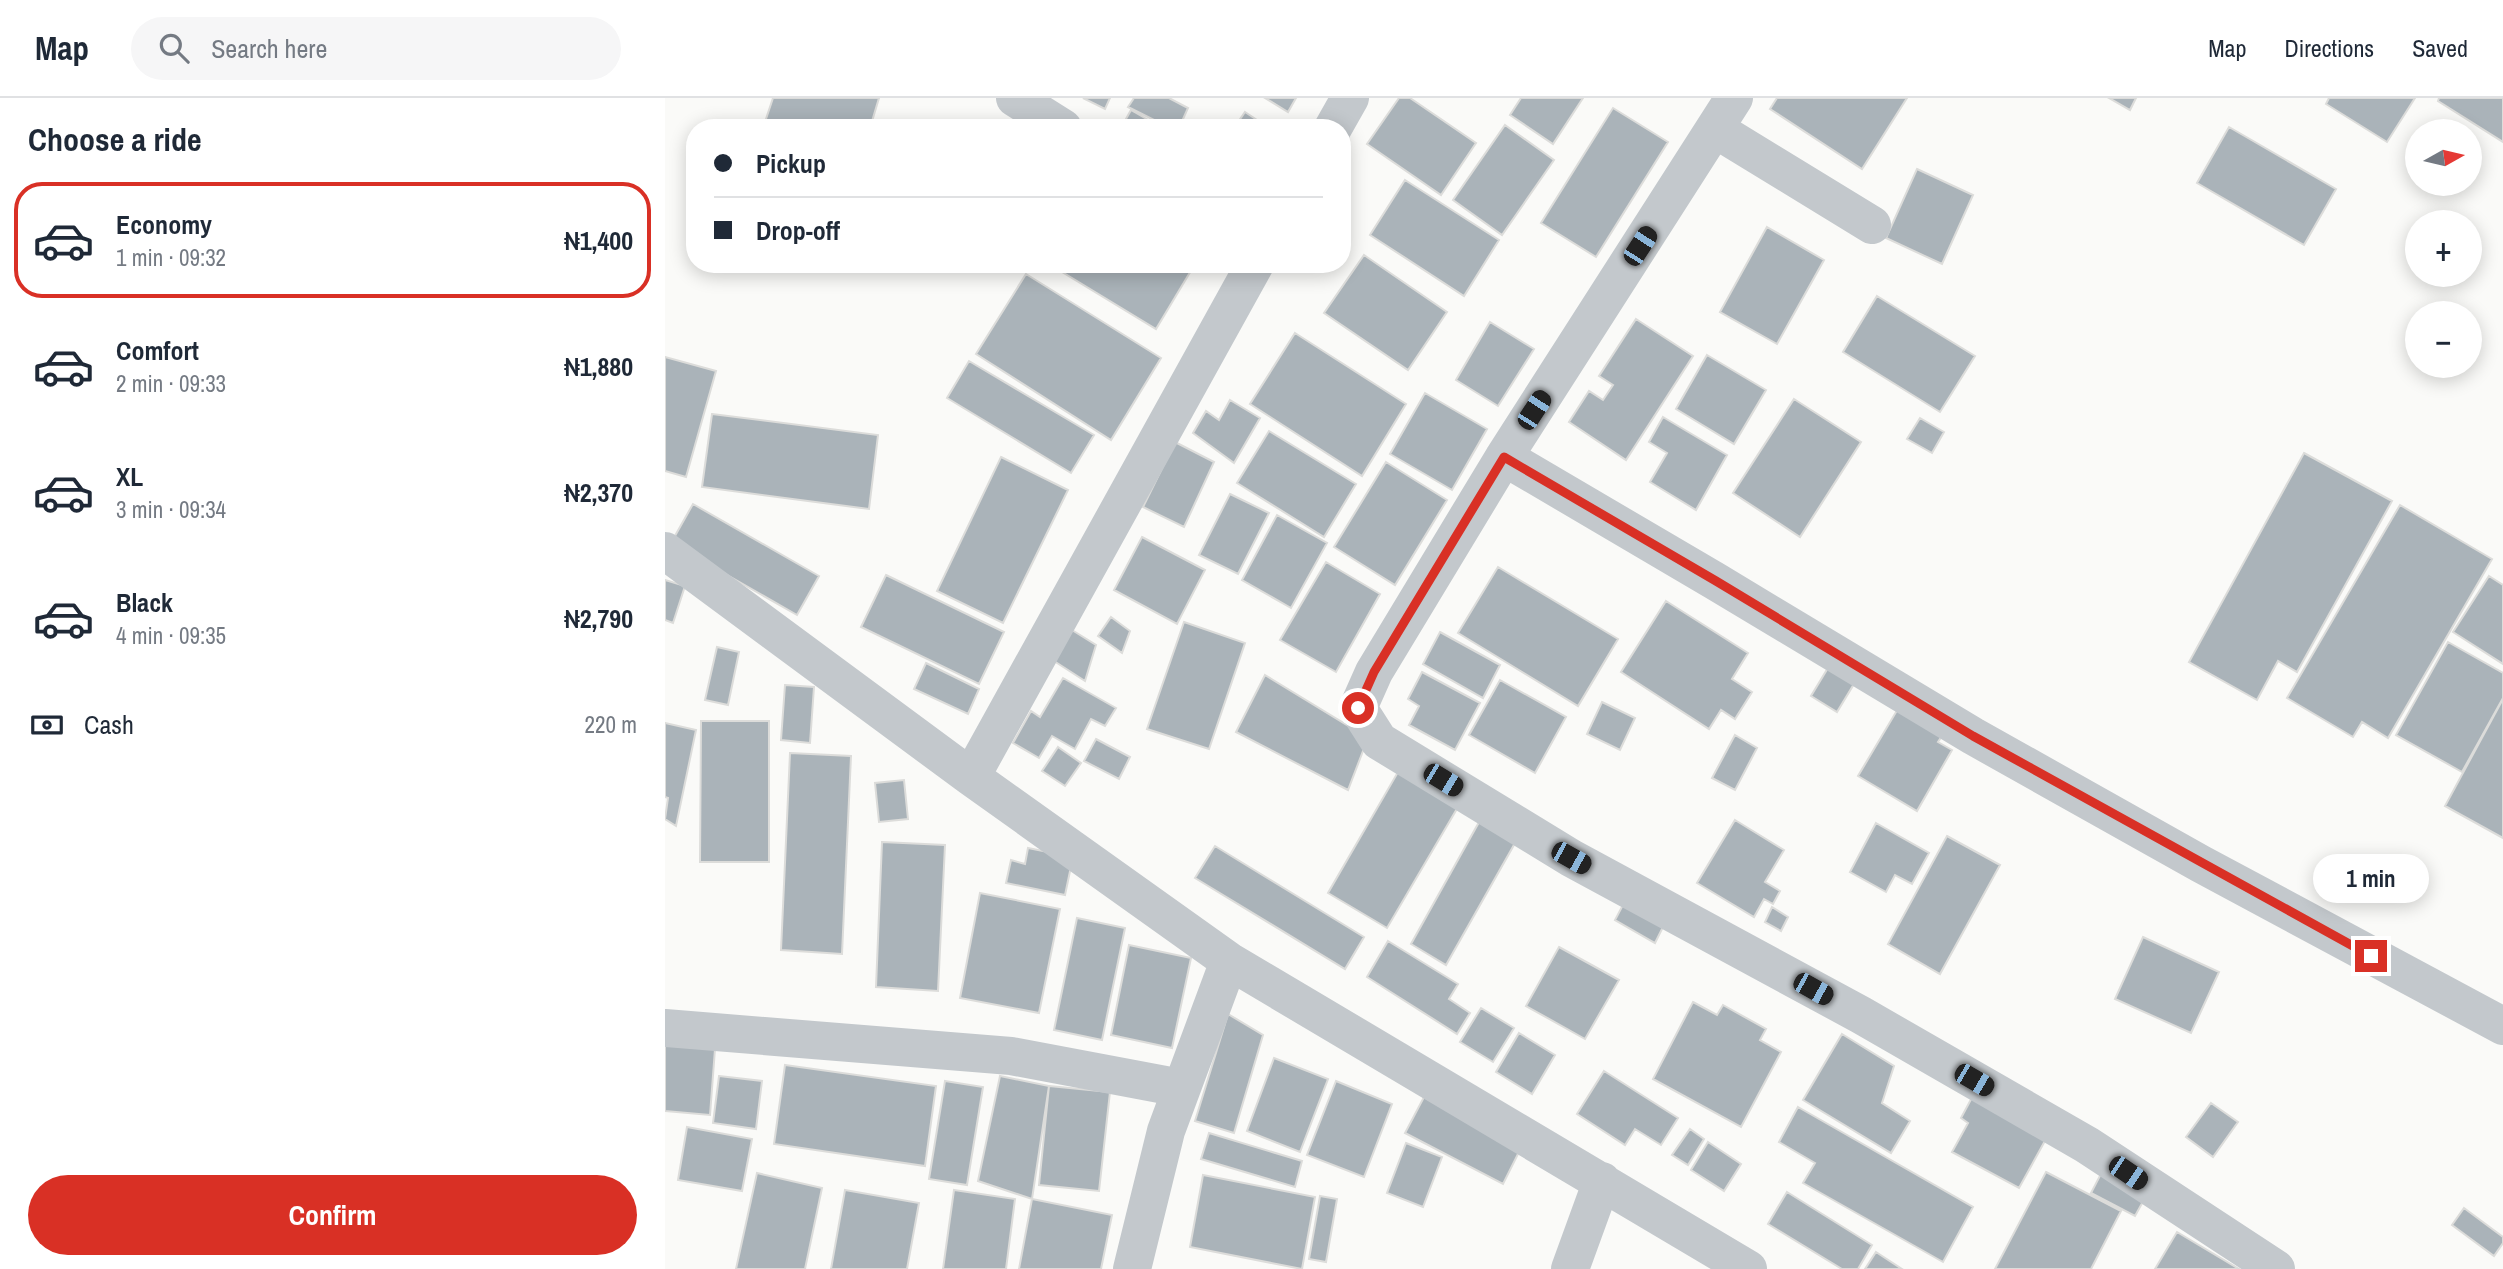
<!DOCTYPE html>
<meta charset="utf-8">
<style>
body{margin:0;font-family:"Archivo Narrow",sans-serif;background:#f6f6f7;color:#1f2937;height:100vh;display:flex;flex-direction:column;font-size:26px;white-space:nowrap}
*{box-sizing:border-box;margin:0}
p{font-size:23px;color:#747a83}
.icon{flex:none;width:38px;height:38px;fill:none;stroke:currentColor;stroke-width:2;stroke-linecap:round;stroke-linejoin:round}
.map{position:relative;flex:1;overflow:hidden}
.details{display:flex;flex-direction:column;background:#fff;width:665px}
.details>*{flex:none}
.banner{position:absolute;left:21px;top:21px;width:665px;height:154px;border-radius:28px;box-shadow:0 4px 18px #0003;display:grid;align-content:center;height:154px;padding:0 28px;background:#fff}
.needle{width:46px;rotate:82deg}
.buttons{position:absolute;left:1740px;top:21px;display:grid;gap:14px}
.buttons a{display:grid;place-items:center;width:77px;height:77px;border-radius:50%;background:#fff;box-shadow:0 4px 18px #0003;font-size:35px}
.end{position:absolute;width:32px;height:32px;margin:-16px;border:9px solid #d93025;background:#fff;box-shadow:0 0 0 4px #fff}
.from{border-radius:50%}
.bubble{position:absolute;height:49px;border-radius:24px;background:#fff;box-shadow:0 4px 18px #0003;font-size:23px;font-weight:800;line-height:49px;text-align:center}
.car{position:absolute;width:21px;height:42px;margin:-21px -10px;border-radius:9px;box-shadow:0 0 5px 2px #0007;background:linear-gradient(#222 24%,#8ab4d8 0 40%,#222 0 76%,#8ab4d8 0 86%,#222 0)}
.banner b{display:flex;align-items:center;gap:24px;height:66px;font-size:26px}
.banner b+b{border-top:2px solid #e0e1e3}
.banner i{width:18px;height:18px;background:#1f2937}
ul{padding:0;list-style:none}
li{display:flex;align-items:center;gap:21px;height:116px;margin:0 14px 10px;padding:0 14px;border:4px solid transparent;border-radius:28px}
li div{flex:1}
li b{display:block;font-size:26px}
li em{font-style:normal;font-weight:800}
li.on{border-color:#d93025}
li>.icon{width:63px;height:63px;stroke-width:1.5}
h2{padding:0 28px;font-size:32px;line-height:84px}
.pay{display:flex;align-items:center;gap:18px;height:77px;padding:0 28px;font-size:26px}
.pay p{margin-inline-start:auto}
.primary-button{display:flex;gap:14px;margin-top:auto;padding:14px 28px}
.primary-button a{flex:1;height:80px;border-radius:42px;background:#d93025;color:#fff;font-size:28px;font-weight:800;line-height:80px;text-align:center}
header{display:flex;align-items:center;gap:42px;box-sizing:border-box;height:98px;padding:0 35px;background:#fff;border-bottom:2px solid #e0e1e3}
header strong{font-size:33px}
nav{display:flex;gap:38px;margin-inline-start:auto;font-size:24px}
.search{width:490px;height:63px;background:#f6f6f7;display:flex;align-items:center;gap:18px;box-sizing:border-box;padding:0 24px;border-radius:38px;color:#747a83;font-size:26px}
main{display:flex;flex:1;min-height:0}
.map>svg:first-child{display:block}
.building{fill:#aab3b9;stroke:#dcdcda;stroke-width:2}
.lines{fill:none;stroke-linecap:round;stroke-linejoin:round}
.minor{stroke:#c3c8cc;stroke-width:38}
.route{stroke:#d93025;stroke-width:9}
</style>
<header>
<strong>Map</strong>
<div class="search"><svg class="icon" aria-label="search" viewBox="0 0 24 24"><circle cx="10" cy="10" r="6"/><path d="M15 15l6 6"/></svg>Search here</div>
<nav><a>Map</a><a>Directions</a><a>Saved</a></nav>
</header>
<main>
<section class="details">
<h2>Choose a ride</h2>
<ul>
<li class="on"><svg class="icon" aria-label="car" viewBox="0 0 24 24"><path d="M5 17H2v-5l4-1 3-4h7l3 4 3 1v5h-3M9 17h6M6 11h13"/><circle cx="7" cy="17" r="2"/><circle cx="17" cy="17" r="2"/></svg><div><b>Economy</b><p>1 min · 09:32</p></div><em>₦1,400</em></li>
<li><svg class="icon" aria-label="car" viewBox="0 0 24 24"><path d="M5 17H2v-5l4-1 3-4h7l3 4 3 1v5h-3M9 17h6M6 11h13"/><circle cx="7" cy="17" r="2"/><circle cx="17" cy="17" r="2"/></svg><div><b>Comfort</b><p>2 min · 09:33</p></div><em>₦1,880</em></li>
<li><svg class="icon" aria-label="car" viewBox="0 0 24 24"><path d="M5 17H2v-5l4-1 3-4h7l3 4 3 1v5h-3M9 17h6M6 11h13"/><circle cx="7" cy="17" r="2"/><circle cx="17" cy="17" r="2"/></svg><div><b>XL</b><p>3 min · 09:34</p></div><em>₦2,370</em></li>
<li><svg class="icon" aria-label="car" viewBox="0 0 24 24"><path d="M5 17H2v-5l4-1 3-4h7l3 4 3 1v5h-3M9 17h6M6 11h13"/><circle cx="7" cy="17" r="2"/><circle cx="17" cy="17" r="2"/></svg><div><b>Black</b><p>4 min · 09:35</p></div><em>₦2,790</em></li>
</ul>
<div class="pay"><svg class="icon" aria-label="cash" viewBox="0 0 24 24"><path d="M3 7h18v10H3z"/><circle cx="12" cy="12" r="2"/></svg>Cash<p>220 m</p></div>
<div class="primary-button"><a>Confirm</a></div>
</section>
<div class="map">
<svg width="1838" height="1171" viewBox="0 0 1838 1171">
<rect width="100%" height="100%" fill="#fafaf8"/>
<path class="building" d="M 108,0 L 214,0 L 205,30 L 98,30 Z
M 418,0 L 445,0 L 440,11 Z
M 469,0 L 504,0 L 523,10 L 514,30 L 505,30 L 463,9 Z
M 600,0 L 631,0 L 623,14 Z
M 734,0 L 745,0 L 811,45 L 776,97 L 702,46 Z
M 856,0 L 918,0 L 888,46 L 845,17 Z
M 1112,0 L 1242,0 L 1197,71 L 1105,11 Z
M 1444,0 L 1471,0 L 1465,12 Z
M 1664,0 L 1750,0 L 1722,44 L 1661,6 Z
M 1774,0 L 1838,0 L 1838,44 L 1773,3 Z
M 948,10 L 1003,44 L 931,159 L 876,125 Z
M 466,12 L 497,30 L 456,30 Z
M 580,14 L 604,30 L 569,30 Z
M 840,27 L 889,62 L 837,137 L 788,102 Z
M 1564,29 L 1671,91 L 1639,147 L 1532,85 Z
M 1252,71 L 1308,97 L 1277,166 L 1221,140 Z
M 740,82 L 834,142 L 799,198 L 705,137 Z
M 1102,129 L 1159,162 L 1112,246 L 1055,214 Z
M 699,157 L 782,214 L 743,272 L 659,215 Z
M 384,166 L 530,166 L 491,231 Z
M 361,176 L 496,260 L 446,342 L 311,256 Z
M 1212,198 L 1310,258 L 1275,314 L 1178,254 Z
M 971,221 L 1028,258 L 961,362 L 904,324 L 924,293 L 938,302 L 948,287 L 934,278 Z
M 825,224 L 869,251 L 833,308 L 791,282 Z
M 630,235 L 741,306 L 697,378 L 585,306 Z
M 1042,257 L 1101,292 L 1069,346 L 1011,311 Z
M 0,259 L 51,273 L 21,379 L 0,373 Z
M 304,263 L 429,337 L 406,375 L 282,300 Z
M 760,295 L 822,331 L 787,392 L 725,356 Z
M 1129,301 L 1196,344 L 1135,439 L 1068,395 Z
M 565,302 L 595,320 L 569,365 L 528,335 L 541,313 L 554,322 Z
M 47,316 L 213,337 L 204,411 L 37,389 Z
M 998,319 L 1062,357 L 1031,412 L 985,384 L 1002,355 L 984,344 Z
M 1255,320 L 1279,334 L 1267,355 L 1242,341 Z
M 604,333 L 691,386 L 659,439 L 572,385 Z
M 510,344 L 549,364 L 519,429 L 478,409 Z
M 1639,355 L 1727,403 L 1632,574 L 1613,563 L 1592,602 L 1524,564 Z
M 336,359 L 403,392 L 338,525 L 272,493 Z
M 721,364 L 782,402 L 730,487 L 669,449 Z
M 565,396 L 604,415 L 573,476 L 534,457 Z
M 28,406 L 154,478 L 132,517 L 6,445 Z
M 1735,407 L 1827,461 L 1723,640 L 1697,624 L 1688,639 L 1622,600 Z
M 612,417 L 662,445 L 626,510 L 577,482 Z
M 477,439 L 540,472 L 512,526 L 449,492 Z
M 661,464 L 715,496 L 671,574 L 615,542 Z
M 833,469 L 953,541 L 913,608 L 793,535 Z
M 221,477 L 339,534 L 314,586 L 196,529 Z
M 1824,478 L 1838,487 L 1838,566 L 1788,534 Z
M 0,482 L 20,488 L 8,525 L 0,522 Z
M 1001,503 L 1083,555 L 1067,581 L 1087,594 L 1070,621 L 1056,612 L 1044,631 L 956,574 Z
M 446,519 L 465,533 L 457,555 L 433,538 Z
M 519,524 L 580,545 L 544,651 L 482,631 Z
M 407,532 L 431,547 L 420,583 L 389,563 Z
M 775,534 L 835,567 L 818,600 L 758,566 Z
M 1783,544 L 1838,575 L 1838,600 L 1797,674 L 1731,637 Z
M 52,549 L 74,554 L 63,607 L 40,602 Z
M 1169,560 L 1195,576 L 1172,614 L 1146,598 Z
M 261,565 L 314,591 L 303,616 L 249,591 Z
M 757,574 L 815,605 L 790,652 L 744,627 L 754,608 L 743,601 Z
M 600,577 L 703,640 L 683,692 L 571,634 Z
M 398,580 L 451,610 L 440,628 L 426,621 L 410,651 L 387,638 L 374,660 L 348,645 L 366,613 L 375,619 Z
M 835,582 L 901,619 L 870,675 L 804,637 Z
M 120,587 L 149,589 L 145,645 L 116,642 Z
M 1838,601 L 1838,740 L 1780,708 Z
M 937,604 L 970,620 L 955,652 L 922,636 Z
M 1234,609 L 1279,635 L 1273,644 L 1287,652 L 1252,713 L 1193,678 Z
M 36,623 L 104,623 L 104,764 L 35,764 Z
M 0,625 L 31,632 L 11,728 L 0,721 L 3,700 L 0,699 Z
M 1070,637 L 1092,650 L 1070,692 L 1047,680 Z
M 431,641 L 465,659 L 454,681 L 419,663 Z
M 393,649 L 416,665 L 400,688 L 377,673 Z
M 125,655 L 186,658 L 177,856 L 116,852 Z
M 733,674 L 793,709 L 722,830 L 663,795 Z
M 239,682 L 243,721 L 214,724 L 210,685 Z
M 818,717 L 854,738 L 781,867 L 746,846 Z
M 1070,722 L 1119,752 L 1100,784 L 1115,793 L 1108,806 L 1099,801 L 1089,819 L 1032,785 Z
M 1211,725 L 1264,755 L 1247,786 L 1230,777 L 1221,794 L 1185,774 Z
M 1282,738 L 1335,767 L 1275,876 L 1223,846 Z
M 217,744 L 280,747 L 273,893 L 211,889 Z
M 550,748 L 699,839 L 680,871 L 530,780 Z
M 363,750 L 408,759 L 400,797 L 341,785 L 346,762 L 360,766 Z
M 315,795 L 395,811 L 374,915 L 295,900 Z
M 960,803 L 1000,825 L 990,845 L 950,822 Z
M 1107,809 L 1123,819 L 1116,833 L 1100,824 Z
M 412,820 L 460,830 L 437,942 L 389,932 Z
M 1478,839 L 1554,874 L 1526,935 L 1450,901 Z
M 723,843 L 793,886 L 784,901 L 805,915 L 792,936 L 702,879 Z
M 464,847 L 526,860 L 507,950 L 446,937 Z
M 894,849 L 954,882 L 920,941 L 861,908 Z
M 1028,904 L 1052,917 L 1058,907 L 1101,931 L 1095,942 L 1116,954 L 1076,1029 L 988,981 Z
M 816,910 L 849,930 L 828,964 L 795,944 Z
M 563,916 L 598,937 L 569,1035 L 530,1023 Z
M 854,935 L 890,957 L 867,996 L 831,974 Z
M 1177,936 L 1229,968 L 1217,1005 L 1245,1023 L 1226,1055 L 1138,1002 Z
M 0,947 L 50,951 L 45,1017 L 0,1013 Z
M 609,960 L 663,981 L 635,1054 L 582,1033 Z
M 120,967 L 271,988 L 260,1068 L 109,1046 Z
M 939,973 L 1013,1020 L 996,1047 L 970,1031 L 960,1047 L 912,1016 Z
M 54,978 L 97,983 L 91,1031 L 48,1025 Z
M 335,978 L 384,988 L 367,1101 L 313,1083 Z
M 280,983 L 318,989 L 302,1087 L 264,1081 Z
M 671,983 L 727,1006 L 699,1079 L 642,1057 Z
M 384,988 L 445,994 L 434,1093 L 374,1087 Z
M 1311,992 L 1386,1032 L 1354,1090 L 1287,1054 L 1303,1025 L 1296,1020 Z
M 759,999 L 856,1050 L 838,1086 L 740,1035 Z
M 1546,1005 L 1573,1024 L 1548,1059 L 1521,1039 Z
M 1133,1009 L 1308,1109 L 1278,1164 L 1138,1085 L 1150,1065 L 1114,1044 Z
M 22,1029 L 87,1041 L 77,1093 L 13,1082 Z
M 1025,1031 L 1039,1041 L 1023,1067 L 1007,1057 Z
M 544,1035 L 637,1063 L 630,1089 L 536,1061 Z
M 1043,1044 L 1076,1066 L 1059,1093 L 1026,1072 Z
M 741,1045 L 777,1059 L 758,1109 L 722,1095 Z
M 1440,1068 L 1485,1091 L 1470,1118 L 1426,1095 Z
M 1381,1074 L 1456,1113 L 1426,1171 L 1330,1171 Z
M 92,1075 L 157,1090 L 140,1171 L 71,1171 Z
M 538,1077 L 650,1099 L 637,1171 L 525,1149 Z
M 180,1092 L 254,1105 L 242,1171 L 166,1171 Z
M 289,1092 L 350,1101 L 341,1171 L 278,1171 Z
M 1122,1094 L 1207,1147 L 1193,1171 L 1177,1171 L 1103,1126 Z
M 655,1098 L 672,1101 L 661,1164 L 644,1161 Z
M 367,1101 L 447,1117 L 436,1171 L 354,1171 Z
M 1799,1110 L 1838,1139 L 1838,1145 L 1829,1158 L 1787,1127 Z
M 1512,1134 L 1574,1171 L 1490,1171 Z
M 1211,1154 L 1237,1171 L 1200,1171 Z"/>
<g class="lines">
<path class="minor" d="M 350,0 L 398,30
M 1069,0 L 839,359 L 709,574 L 693,610 L 714,643 L 906,760 L 1196,917 L 1422,1047 L 1611,1171
M 668,30 L 685,0
M 1050,31 L 1207,127
M 839,359 L 1050,483 L 1308,638 L 1536,766 L 1838,928
M 0,453 L 306,679 L 564,863 L 1083,1171
M 306,679 L 590,166
M 0,930 L 346,958 L 516,990
M 467,1171 L 501,1033 L 564,863
M 905,1171 L 937,1083"/>
</g>
<g class="lines">
<path class="route" d="M 693,610 L 709,574 L 839,359 L 1051,483 L 1308,638 L 1706,858"/>
</g>
</svg>
<div class="buttons">
<a><svg class="needle" viewBox="-14 -14 28 28"><path d="M0-13l5 13h-10z" fill="#e53935"/><path d="M0 13l5-13h-10z" fill="#747a83"/></svg></a>
<a>+</a>
<a>−</a>
</div>
<i class="end from" style="left:693px;top:610px"></i>
<i class="end" style="left:1706px;top:858px"></i>
<div class="bubble" style="left:1648px;top:756px;width:116px">1 min</div>
<i class="car" style="left:975px;top:148px;rotate:33deg"></i>
<i class="car" style="left:869px;top:312px;rotate:33deg"></i>
<i class="car" style="left:778px;top:682px;rotate:121deg"></i>
<i class="car" style="left:906px;top:760px;rotate:119deg"></i>
<i class="car" style="left:1148px;top:891px;rotate:119deg"></i>
<i class="car" style="left:1309px;top:982px;rotate:120deg"></i>
<i class="car" style="left:1463px;top:1075px;rotate:124deg"></i>
<div class="banner">
<b><i class="from"></i>Pickup</b>
<b><i></i>Drop-off</b>
</div>
</div>
</main>
